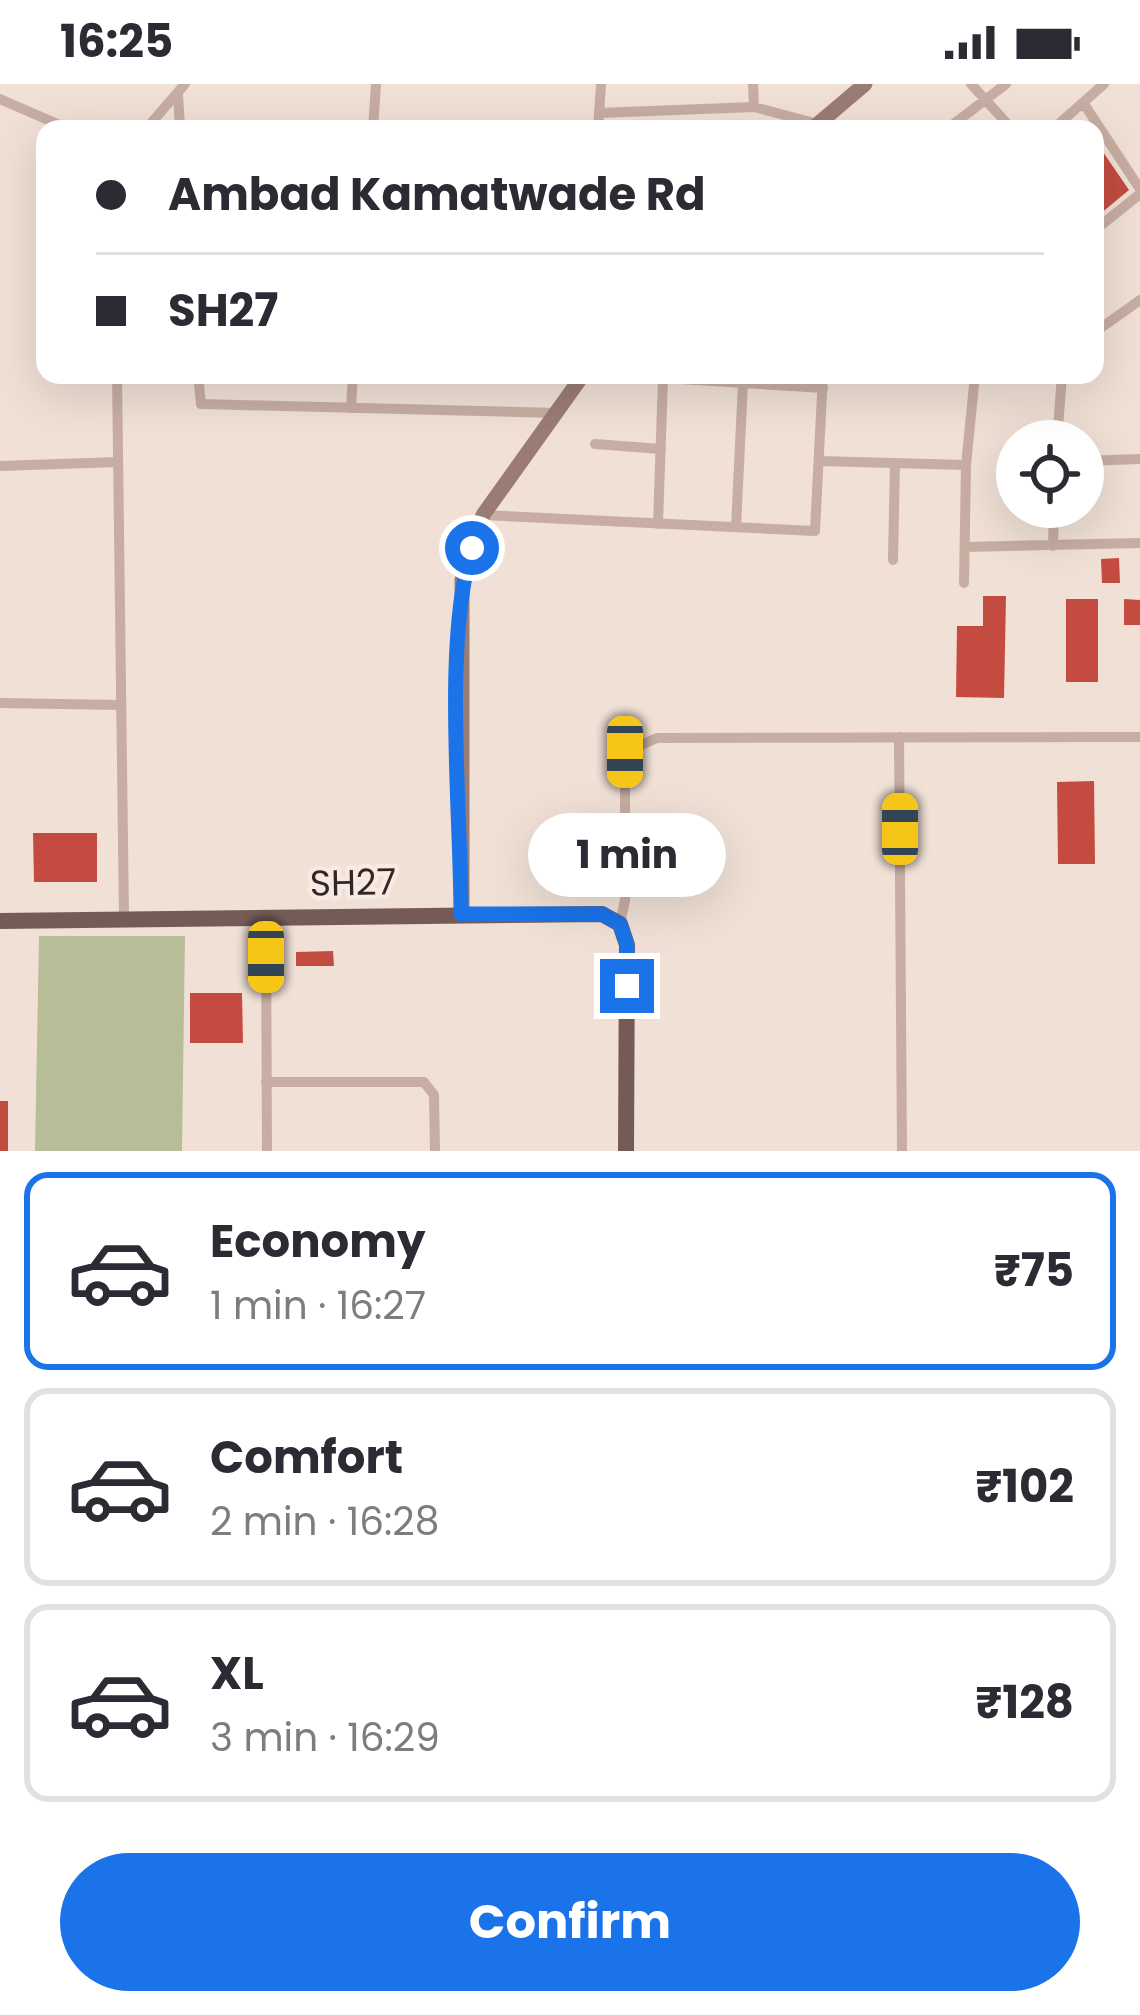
<!DOCTYPE html>
<meta charset="utf-8">
<style>
body{margin:0;font-family:Poppins,sans-serif;background:#f7f7f7;color:#2b2b33;height:100vh;display:flex;flex-direction:column;font-size:45px;white-space:nowrap}
*{box-sizing:border-box;margin:0}
p{font-size:39px;color:#7c7c81}
.icon{flex:none;width:66px;height:66px;fill:none;stroke:currentColor;stroke-width:2;stroke-linecap:round;stroke-linejoin:round}
.map{position:relative;height:1067px;overflow:hidden}
.details{display:flex;flex-direction:column;background:#fff;flex:1}
.details>*{flex:none}
.hud{position:absolute;left:36px;top:36px;width:1068px;height:264px;border-radius:24px;box-shadow:0 12px 48px #0002;display:grid;align-content:center;height:264px;padding:0 60px;background:#fff}
.tools{position:absolute;left:996px;top:336px;display:grid;gap:24px}
.tools a{display:grid;place-items:center;width:108px;height:108px;border-radius:50%;background:#fff;box-shadow:0 12px 48px #0002;font-size:60px}
.end{position:absolute;width:54px;height:54px;margin:-27px;border:15px solid #1a73e8;background:#fff;box-shadow:0 0 0 6px #fff}
.from{border-radius:50%}
.bubble{position:absolute;height:84px;border-radius:42px;background:#fff;box-shadow:0 12px 48px #0002;font-size:39px;font-weight:700;line-height:84px;text-align:center}
.car{position:absolute;width:36px;height:72px;margin:-36px -18px;border-radius:15px;box-shadow:0 0 9px 3px #0007;background:linear-gradient(#f5c518 24%,#345 0 40%,#f5c518 0 76%,#345 0 86%,#f5c518 0)}
.hud b{display:flex;align-items:center;gap:42px;height:114px;font-size:45px}
.hud b+b{border-top:3px solid #e1e1e2}
.hud i{width:30px;height:30px;background:#2b2b33}
ul{padding:21px 0 0;list-style:none}
li{display:flex;align-items:center;gap:36px;height:198px;margin:0 24px 18px;padding:0 36px;border:6px solid #e1e1e2;border-radius:24px}
li div{flex:1}
li b{display:block;font-size:45px}
li em{font-style:normal;font-weight:700}
li.current{border-color:#1a73e8}
li>.icon{width:108px;height:108px;stroke-width:1.5}
.cta{display:flex;gap:24px;margin-top:auto;padding:24px 60px}
.cta a{flex:1;height:138px;border-radius:72px;background:#1a73e8;color:#fff;font-size:48px;font-weight:700;line-height:138px;text-align:center}
.status{display:flex;justify-content:space-between;align-items:center;height:84px;padding:0 60px;background:#fff;direction:ltr}
.status svg{height:33px;fill:currentColor}
.map>svg:first-child{display:block}
.green{fill:#b7be97}
.building{fill:#c44b3f}
.lines{fill:none;stroke-linecap:round;stroke-linejoin:round}
.street{stroke:#c7ada2;stroke-width:10}
.secondary{stroke:#9b7c74;stroke-width:15}
.primary{stroke:#745b56;stroke-width:16}
.route{stroke:#1a73e8;stroke-width:15}
.labels{text-anchor:middle;stroke-width:9;stroke-linejoin:round;paint-order:stroke}
.street-label{font-size:36px;fill:#322725;stroke:#f8eae2}
</style>
<div class="status"><b>16:25</b><svg viewBox="0 0 49 12"><path d="M0 12V9h3v3zM5 12V6h3v6zM10 12V3h3v9zM15 12V0h3v12zM26 1h20v11H26zM47 4h2v5h-2z"/></svg></div>
<div class="map">
<svg width="1140" height="1067" viewBox="0 0 1140 1067">
<rect width="100%" height="100%" fill="#f0e0d6"/>
<path class="green" d="M 39,852 L 185,852 L 182,1067 L 35,1067 Z"/>
<path class="building" d="M 1103,68 L 1129,106 L 1100,130 L 1095,124 L 1095,74 Z
M 1119,474 L 1120,499 L 1102,499 L 1101,475 Z
M 983,512 L 1006,512 L 1004,614 L 956,613 L 957,542 L 983,542 Z
M 1066,515 L 1098,515 L 1098,598 L 1066,598 Z
M 1124,515 L 1140,516 L 1140,541 L 1124,541 Z
M 1094,697 L 1095,780 L 1058,780 L 1057,698 Z
M 33,749 L 97,749 L 97,798 L 34,798 Z
M 333,867 L 334,882 L 296,882 L 296,868 Z
M 190,909 L 242,909 L 243,959 L 190,959 Z
M 0,1017 L 8,1017 L 8,1067 L 0,1067 Z"/>
<g class="lines">
<path class="street" d="M 753,0 L 754,23
M 971,0 L 1012,45
M 178,10 L 180,45
M 0,15 L 69,45
M 1084,20 L 1140,105
M 599,29 L 754,23 L 818,40
M 146,45 L 185,0
M 373,45 L 376,0
M 598,45 L 601,0
M 947,45 L 1006,0
M 1053,45 L 1104,0
M 1095,146 L 1140,110
M 1095,248 L 1140,216
M 117,291 L 124,835
M 198,291 L 201,320 L 557,329
M 615,291 L 823,304
M 351,324 L 353,291
M 1057,357 L 1062,291
M 595,360 L 661,365
M 819,377 L 966,381 L 975,291
M 1083,377 L 1140,375
M 0,382 L 118,378
M 483,431 L 815,447 L 823,291
M 658,440 L 663,294
M 736,443 L 743,299
M 1053,462 L 1054,423
M 965,463 L 1140,459
M 893,476 L 895,379
M 964,499 L 966,381
M 0,619 L 121,621
M 899,653 L 902,1067
M 266,832 L 267,1067
M 620,840 L 625,816 L 625,668 L 657,654 L 1140,653
M 266,998 L 424,998 L 434,1011 L 435,1067"/>
<path class="secondary" d="M 812,45 L 865,0
M 462,830 L 462,496 L 483,431 L 583,291"/>
<path class="primary" d="M 0,837 L 602,830 L 620,840 L 627,861 L 626,1067"/>
</g>
<g class="lines">
<path class="route" d="M 472,464 C 443,558 461,727 461,830 L 602,830 L 620,840 L 627,861 L 627,902"/>
</g>
<g class="labels">
<g class="street-label">
<text transform="translate(353 798) rotate(-1)" y="13">SH27</text>
</g>
</g>
</svg>
<div class="tools">
<a><svg class="icon" aria-label="locate" viewBox="0 0 24 24"><circle cx="12" cy="12" r="6"/><path d="M12 2v4M12 18v4M2 12h4M18 12h4"/></svg></a>
</div>
<i class="end from" style="left:472px;top:464px"></i>
<i class="end" style="left:627px;top:902px"></i>
<div class="bubble" style="left:528px;top:729px;width:198px">1 min</div>
<i class="car" style="left:625px;top:668px;rotate:180deg"></i>
<i class="car" style="left:900px;top:745px;rotate:0deg"></i>
<i class="car" style="left:266px;top:873px;rotate:180deg"></i>
<div class="hud">
<b><i class="from"></i>Ambad Kamatwade Rd</b>
<b><i></i>SH27</b>
</div>
</div>
<section class="details">
<ul>
<li class="current"><svg class="icon" aria-label="car" viewBox="0 0 24 24"><path d="M5 17H2v-5l4-1 3-4h7l3 4 3 1v5h-3M9 17h6M6 11h13"/><circle cx="7" cy="17" r="2"/><circle cx="17" cy="17" r="2"/></svg><div><b>Economy</b><p>1 min · 16:27</p></div><em>₹75</em></li>
<li><svg class="icon" aria-label="car" viewBox="0 0 24 24"><path d="M5 17H2v-5l4-1 3-4h7l3 4 3 1v5h-3M9 17h6M6 11h13"/><circle cx="7" cy="17" r="2"/><circle cx="17" cy="17" r="2"/></svg><div><b>Comfort</b><p>2 min · 16:28</p></div><em>₹102</em></li>
<li><svg class="icon" aria-label="car" viewBox="0 0 24 24"><path d="M5 17H2v-5l4-1 3-4h7l3 4 3 1v5h-3M9 17h6M6 11h13"/><circle cx="7" cy="17" r="2"/><circle cx="17" cy="17" r="2"/></svg><div><b>XL</b><p>3 min · 16:29</p></div><em>₹128</em></li>
</ul>
<div class="cta"><a>Confirm</a></div>
</section>
